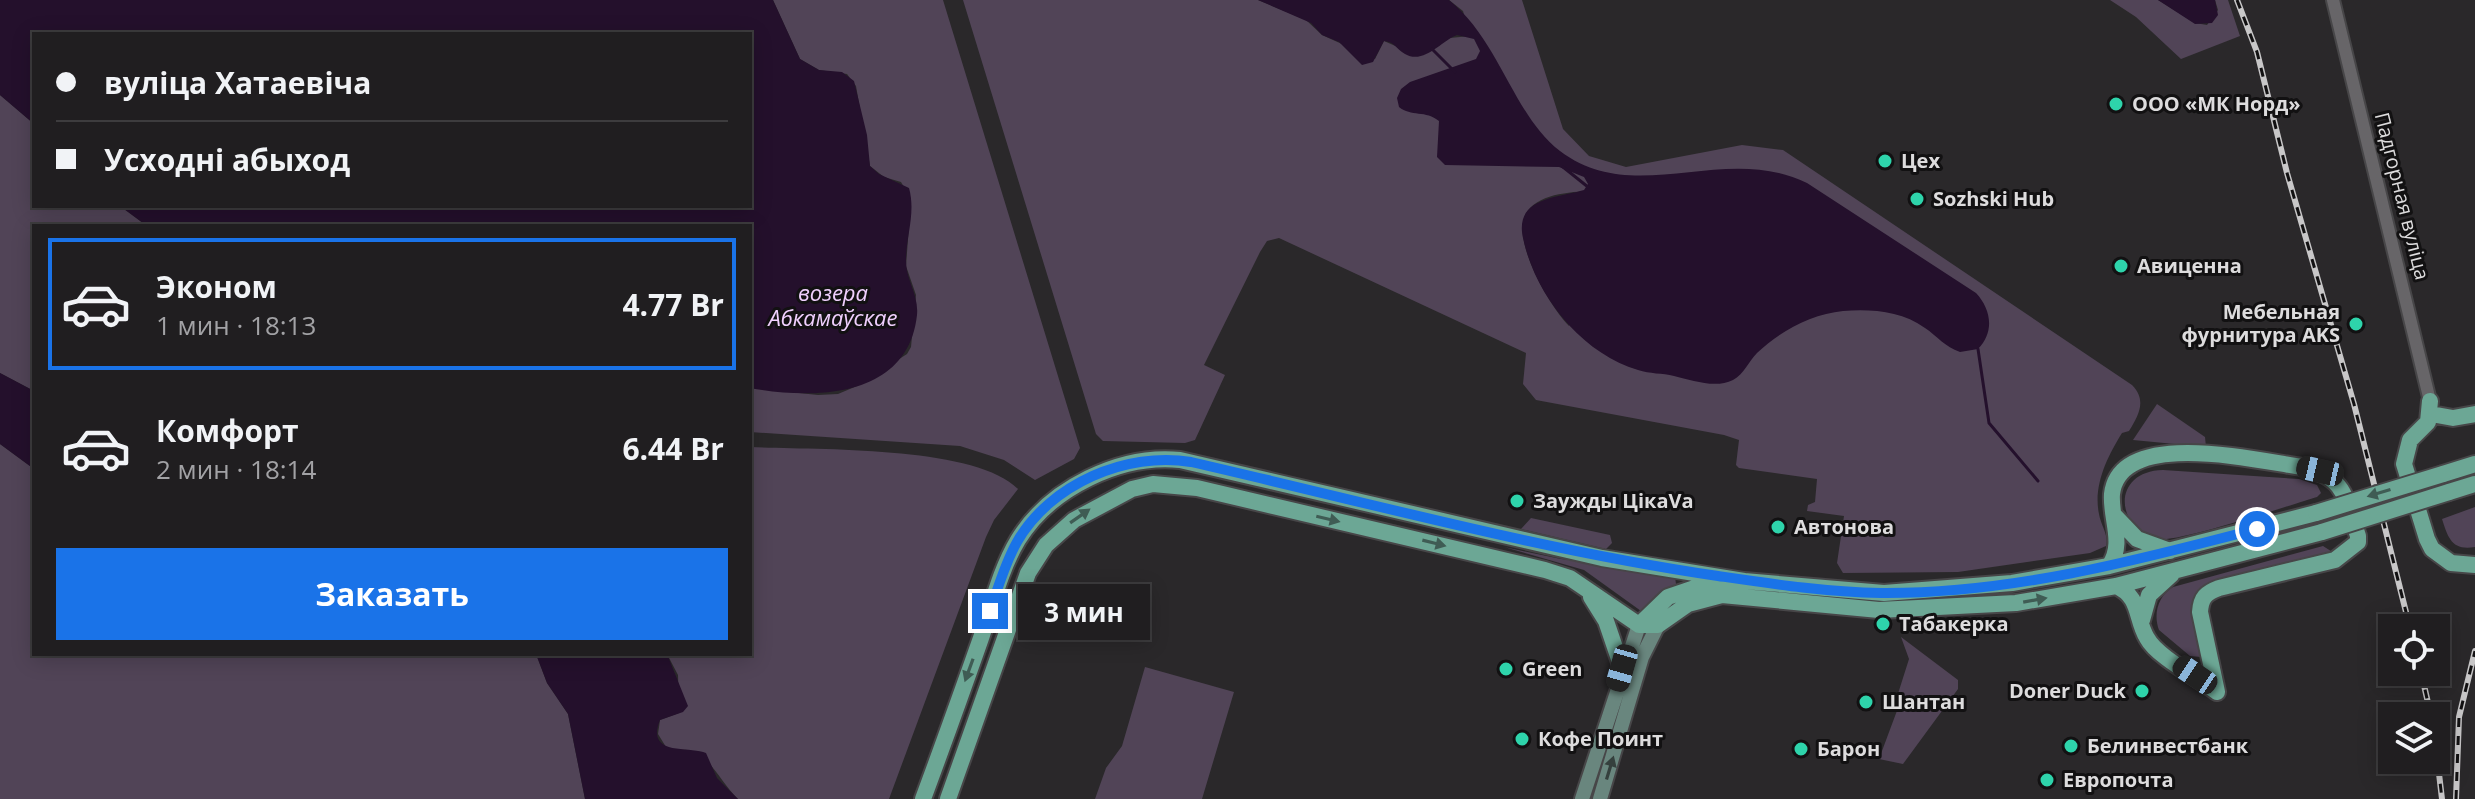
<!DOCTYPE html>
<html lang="ru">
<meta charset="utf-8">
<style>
body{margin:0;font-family:"Open Sans",sans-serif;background:#2d2b2d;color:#f1f3f6;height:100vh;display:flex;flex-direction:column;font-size:30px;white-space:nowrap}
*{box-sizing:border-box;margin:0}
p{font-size:26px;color:#a2a2a5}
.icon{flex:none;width:44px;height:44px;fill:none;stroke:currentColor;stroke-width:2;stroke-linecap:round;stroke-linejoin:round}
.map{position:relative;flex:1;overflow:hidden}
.drawer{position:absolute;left:32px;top:224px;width:720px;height:432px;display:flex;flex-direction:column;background:#201e20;border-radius:0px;box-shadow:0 4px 20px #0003,0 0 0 2px #3d3c3e}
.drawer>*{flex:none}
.banner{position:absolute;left:32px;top:32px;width:720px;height:176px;border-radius:0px;box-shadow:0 4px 20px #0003,0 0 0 2px #3d3c3e;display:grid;align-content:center;height:176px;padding:0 24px;background:#201e20}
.fabs{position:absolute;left:2378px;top:614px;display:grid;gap:16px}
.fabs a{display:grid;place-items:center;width:72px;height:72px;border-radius:0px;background:#201e20;box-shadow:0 4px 20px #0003,0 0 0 2px #3d3c3e;font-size:40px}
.end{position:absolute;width:36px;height:36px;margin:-18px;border:10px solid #1a73e8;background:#fff;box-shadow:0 0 0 4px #fff}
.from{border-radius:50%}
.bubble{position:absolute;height:56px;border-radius:0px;background:#201e20;box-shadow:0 4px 20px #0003,0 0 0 2px #3d3c3e;font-size:26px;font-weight:700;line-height:56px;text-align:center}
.car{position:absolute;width:24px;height:48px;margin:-24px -12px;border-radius:10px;box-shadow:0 0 6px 2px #0007;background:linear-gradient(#222 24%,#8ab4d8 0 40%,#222 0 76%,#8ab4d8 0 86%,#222 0)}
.banner b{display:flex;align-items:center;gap:28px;height:76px;font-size:30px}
.banner b+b{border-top:2px solid #3d3c3e}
.banner i{width:20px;height:20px;background:#f1f3f6}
ul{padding:14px 0 0;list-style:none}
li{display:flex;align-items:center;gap:24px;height:132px;margin:0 16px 12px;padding:0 8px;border:4px solid transparent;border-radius:0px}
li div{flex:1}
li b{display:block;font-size:30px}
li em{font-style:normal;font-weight:700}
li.active{border-color:#1a73e8}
li>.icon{width:72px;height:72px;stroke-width:1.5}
.cta{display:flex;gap:16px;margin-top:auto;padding:16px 24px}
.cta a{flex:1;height:92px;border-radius:0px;background:#1a73e8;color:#fff;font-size:32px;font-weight:700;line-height:92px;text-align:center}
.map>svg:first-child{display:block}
.green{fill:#514457;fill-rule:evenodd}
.water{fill:#24102c}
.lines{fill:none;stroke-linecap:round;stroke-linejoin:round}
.stream{stroke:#24102c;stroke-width:3}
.tertiary-casing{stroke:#474648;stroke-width:16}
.secondary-casing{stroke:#474648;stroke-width:18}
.primary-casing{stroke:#474648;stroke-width:20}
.tertiary{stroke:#676568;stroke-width:12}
.secondary{stroke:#69867e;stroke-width:14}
.primary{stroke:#6ca795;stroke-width:16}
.rail-casing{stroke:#c8c7c8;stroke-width:6}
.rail{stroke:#121112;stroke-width:3;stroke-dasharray:9;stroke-linecap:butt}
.primary-bridge-casing{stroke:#474648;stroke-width:20;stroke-linecap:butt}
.primary-bridge{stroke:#6ca795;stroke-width:16}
.oneway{fill:#3f5c54}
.oneway2{fill:#35403d}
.route{stroke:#1a73e8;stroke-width:10}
.poi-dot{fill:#2ed4ab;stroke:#121112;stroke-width:3}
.labels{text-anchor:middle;stroke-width:6;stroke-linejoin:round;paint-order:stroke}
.poi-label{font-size:20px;font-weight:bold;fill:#dddcdd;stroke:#121112;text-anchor:start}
.street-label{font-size:20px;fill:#dddcdd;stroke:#121112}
.water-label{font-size:22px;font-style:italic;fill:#f0d0fe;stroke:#121112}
</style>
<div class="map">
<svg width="2475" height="799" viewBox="0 0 2475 799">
<rect width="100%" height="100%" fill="#2a282a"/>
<path class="green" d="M 773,0 L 943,0 L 1080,448 L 1074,459 L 1035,480 L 1004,460 L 960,446 L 750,432 L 750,388 L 818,395 L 838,394 L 857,386 L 907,354 L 911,347 L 916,295 L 906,266 L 911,199 L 901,182 L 884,177 L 870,166 L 856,86 L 847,74 L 819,70 L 800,59 Z
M 963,0 L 1258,0 L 1306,20 L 1322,35 L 1375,59 L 1384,41 L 1418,56 L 1450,38 L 1470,36 L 1463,11 L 1449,0 L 1522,0 L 1563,129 L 1589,156 L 1626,167 L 1742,145 L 1783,150 L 2132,385 C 2147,400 2139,415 2129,431 L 2122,433 C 2107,457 2093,486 2099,514 C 2101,526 2109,535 2106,546 L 2090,553 L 1958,572 L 1843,573 L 1837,563 L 1844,516 L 1807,511 L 1808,505 L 1815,502 L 1817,479 L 1739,468 L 1736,465 L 1739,440 L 1724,435 L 1536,400 L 1523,384 L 1526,353 L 1279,238 L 1267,241 L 1260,252 L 1204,365 L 1225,375 L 1195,440 L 1185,443 L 1103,441 L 1096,434 ZM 1602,190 L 1569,326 C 1550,307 1505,232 1530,208 C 1547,191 1579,192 1602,190 Z
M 2110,0 L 2158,0 L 2195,23 L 2207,25 L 2218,10 L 2215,0 L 2228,0 L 2240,36 L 2181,59 L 2136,17 Z
M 0,95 L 34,124 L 34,206 L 120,206 L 147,226 L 34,226 L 34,391 L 0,373 Z
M 2157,404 L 2205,437 L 2206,447 L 2133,440 Z
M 0,444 L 34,469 L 34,654 L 536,654 L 547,683 L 568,714 L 585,799 L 0,799 Z
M 750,447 C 814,450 975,445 1018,489 L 994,520 L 986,537 L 889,799 L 738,799 C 722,784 712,759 692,751 C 684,748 675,752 666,747 L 658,734 L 660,720 L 679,713 L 678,675 L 667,654 L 750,654 Z
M 2163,470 L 2299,479 L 2317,485 L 2321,493 L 2317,497 C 2290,505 2180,542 2160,539 C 2114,530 2111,471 2163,470 Z
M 2475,507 L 2475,547 C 2452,551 2448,538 2442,519 Z
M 1531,518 L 1610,535 L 1612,543 L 1606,549 L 1521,529 Z
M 2323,546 L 2334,553 L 2202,589 L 2201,657 L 2190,656 L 2159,630 C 2153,614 2158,596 2173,587 Z
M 1504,547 L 1561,559 L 1666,571 L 1675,577 L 1676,584 L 1641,611 L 1584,570 Z
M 1901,637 L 1958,680 L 1958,689 L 1903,764 L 1879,759 L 1898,708 L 1896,700 L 1909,659 Z
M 1145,667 L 1234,692 L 1202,799 L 1095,799 L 1106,768 L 1122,746 Z"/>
<path class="water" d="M 0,0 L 773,0 L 800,59 L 819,70 L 842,72 L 854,81 L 867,135 L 870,166 L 879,174 L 909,188 C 916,213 906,236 906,261 C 906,280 919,295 917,315 C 908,398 815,400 750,388 L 750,226 L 147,226 L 120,206 L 750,206 L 750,34 L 34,34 L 34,124 L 0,95 Z
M 1258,0 L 1449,0 C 1500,41 1513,115 1560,151 C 1635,208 1723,142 1807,183 L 1976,293 C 1991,309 1995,332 1978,349 L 1960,352 C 1945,347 1937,336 1925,328 C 1901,311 1872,309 1843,311 C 1812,314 1780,331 1757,353 C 1749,361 1744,374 1733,380 C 1715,389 1692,380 1674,376 C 1662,373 1650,374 1638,370 C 1581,353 1535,295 1523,238 C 1514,197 1558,198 1584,190 L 1588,184 L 1584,177 L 1559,167 L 1445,165 L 1437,157 L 1439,121 C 1426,110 1411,117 1399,107 L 1397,98 L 1401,89 L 1410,82 L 1476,59 L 1480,51 L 1474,39 L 1457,35 C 1441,41 1424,65 1405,54 C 1396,49 1395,42 1384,41 L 1373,62 L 1362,65 L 1339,42 L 1322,35 L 1311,23 Z
M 2158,0 L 2215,0 L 2218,15 L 2212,23 L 2195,24 Z
M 0,373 L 34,391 L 34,469 L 0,444 Z
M 536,654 L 667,654 L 688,706 L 683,712 L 660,720 C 645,757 690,746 706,753 L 717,778 L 738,799 L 585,799 L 568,714 L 547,683 Z"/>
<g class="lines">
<path class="stream" d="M 1432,49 L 1455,72
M 1563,167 L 1588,187
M 1978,349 L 1989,423 L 2038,481"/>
<defs>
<path id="tertiary" d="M 2333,0 L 2430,401"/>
<path id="secondary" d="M 1582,799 L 1639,625
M 1600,799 L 1642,657 L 1658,625"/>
<path id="primary" d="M 2430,401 L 2428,422 L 2410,440 L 2404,464 L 2427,539 L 2432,549 L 2451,563 L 2475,565
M 2431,414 L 2453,418 L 2475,414
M 2443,474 L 2475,464
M 2449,492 L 2475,484
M 2114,515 L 2137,539 L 2170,551
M 2109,566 C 2125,544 2110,518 2112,494 C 2120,427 2258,461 2302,467 C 2346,477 2345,497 2358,536 L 2358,542 L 2335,560 L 2219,588 C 2206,593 2201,597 2200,612 L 2217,692
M 2116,586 C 2141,597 2135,618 2147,638 C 2157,657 2199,678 2217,692
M 1591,597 L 1606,621 L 1622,668
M 2142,620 L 2149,595 L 2172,574
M 1639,625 L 1658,625 L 1688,604 L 1722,595 L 1879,610 L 2016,603 L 2116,586 L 2322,532
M 1639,625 L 1668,597 L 1709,583 L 1744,581 L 1884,593 L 2012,583 L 2109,566 L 2316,513
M 923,799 C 943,745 962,692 981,638 C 992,606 1000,570 1018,540 C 1050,488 1120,454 1180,460 L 1602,558 L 1744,581
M 948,799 L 1028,573 L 1046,545 L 1074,520 L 1132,489 L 1153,484 L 1197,488 L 1545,570 L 1570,578 L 1639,625"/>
</defs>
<use href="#tertiary" class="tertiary-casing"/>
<use href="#secondary" class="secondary-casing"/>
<use href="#primary" class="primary-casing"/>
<use href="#tertiary" class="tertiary"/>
<use href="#secondary" class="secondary"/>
<use href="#primary" class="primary"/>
<defs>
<path id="rail" d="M 2237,0 L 2257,52 L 2287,173 L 2354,404 L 2410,628
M 2421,672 L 2431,716
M 2436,748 L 2442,799
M 2456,799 L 2459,717 L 2475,651"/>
</defs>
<use href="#rail" class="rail-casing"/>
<use href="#rail" class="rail"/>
<defs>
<path id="primary-bridge" d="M 2316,513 L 2443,474
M 2322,532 L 2449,492"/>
</defs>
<use href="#primary-bridge" class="primary-bridge-casing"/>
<use href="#primary-bridge" class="primary-bridge"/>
</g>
<defs><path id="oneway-solid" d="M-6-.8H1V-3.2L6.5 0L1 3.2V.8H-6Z" transform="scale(2)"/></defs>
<g class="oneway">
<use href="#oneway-solid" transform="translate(2379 493) rotate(163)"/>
<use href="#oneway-solid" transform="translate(1080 516) rotate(-35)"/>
<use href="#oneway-solid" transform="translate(1328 519) rotate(13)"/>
<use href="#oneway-solid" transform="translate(1434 543) rotate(14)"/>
<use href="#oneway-solid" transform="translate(2035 600) rotate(-10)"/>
<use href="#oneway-solid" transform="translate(969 670) rotate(110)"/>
</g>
<use class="oneway2" href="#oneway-solid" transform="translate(1610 768) rotate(-73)"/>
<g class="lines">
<path class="route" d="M 990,611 C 998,588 1005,563 1017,542 C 1050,484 1127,451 1191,462 C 1366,502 1540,550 1718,576 C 1773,584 1826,592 1881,593 C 2009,594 2135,561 2257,529"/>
</g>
<g class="poi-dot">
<circle cx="2116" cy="104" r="8"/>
<circle cx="1885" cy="161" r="8"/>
<circle cx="1917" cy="199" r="8"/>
<circle cx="2121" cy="266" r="8"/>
<circle cx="2356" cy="324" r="8"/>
<circle cx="1517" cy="501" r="8"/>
<circle cx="1778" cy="527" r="8"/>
<circle cx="1883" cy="624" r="8"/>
<circle cx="1506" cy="669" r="8"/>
<circle cx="2142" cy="691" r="8"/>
<circle cx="1866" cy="702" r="8"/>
<circle cx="1522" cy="739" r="8"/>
<circle cx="2071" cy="746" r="8"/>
<circle cx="1801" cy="749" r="8"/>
<circle cx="2047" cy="780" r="8"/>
</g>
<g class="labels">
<g class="poi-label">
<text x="2132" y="111">ООО «МК Норд»</text>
<text x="1901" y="168">Цех</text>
<text x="1933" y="206">Sozhski Hub</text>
<text x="2137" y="273">Авиценна</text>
<text x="2340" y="319" text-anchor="end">Мебельная<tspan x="2340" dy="23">фурнитура AKS</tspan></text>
<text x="1533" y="508">Заужды ЦікаVа</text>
<text x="1794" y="534">Автонова</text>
<text x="1899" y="631">Табакерка</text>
<text x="1522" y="676">Green</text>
<text x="2126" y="698" text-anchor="end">Doner Duck</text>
<text x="1882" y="709">Шантан</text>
<text x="1538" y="746">Кофе Поинт</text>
<text x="2087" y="753">Белинвестбанк</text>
<text x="1817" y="756">Барон</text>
<text x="2063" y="787">Европочта</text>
</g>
<g class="street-label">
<text transform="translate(2402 196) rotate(76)" y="7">Падгорная вуліца</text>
</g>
<g class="water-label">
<text x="833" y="301">возера<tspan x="833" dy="25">Абкамаўскае</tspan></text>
</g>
</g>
</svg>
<div class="fabs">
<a><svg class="icon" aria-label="locate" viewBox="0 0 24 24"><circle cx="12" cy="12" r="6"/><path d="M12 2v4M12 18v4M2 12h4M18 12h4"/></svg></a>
<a><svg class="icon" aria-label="layers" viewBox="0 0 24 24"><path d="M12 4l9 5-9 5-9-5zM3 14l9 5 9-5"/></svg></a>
</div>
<i class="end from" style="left:2257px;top:529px"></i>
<i class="end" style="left:990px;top:611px"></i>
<div class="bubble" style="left:1018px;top:584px;width:132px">3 мин</div>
<i class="car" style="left:2320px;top:471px;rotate:283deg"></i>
<i class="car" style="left:1622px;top:668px;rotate:196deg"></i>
<i class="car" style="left:2195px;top:675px;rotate:304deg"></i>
<div class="banner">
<b><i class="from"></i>вуліца Хатаевіча</b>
<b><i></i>Усходні абыход</b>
</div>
<section class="drawer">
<ul>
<li class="active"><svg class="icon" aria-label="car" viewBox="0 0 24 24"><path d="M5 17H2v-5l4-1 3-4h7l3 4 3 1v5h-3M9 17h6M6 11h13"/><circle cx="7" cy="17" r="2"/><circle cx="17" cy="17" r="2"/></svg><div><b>Эконом</b><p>1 мин · 18:13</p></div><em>4.77 Br</em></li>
<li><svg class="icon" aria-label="car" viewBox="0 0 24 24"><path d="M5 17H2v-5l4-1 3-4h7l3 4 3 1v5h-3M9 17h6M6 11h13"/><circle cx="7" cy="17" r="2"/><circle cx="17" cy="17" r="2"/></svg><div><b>Комфорт</b><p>2 мин · 18:14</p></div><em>6.44 Br</em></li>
</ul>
<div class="cta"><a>Заказать</a></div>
</section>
</div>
